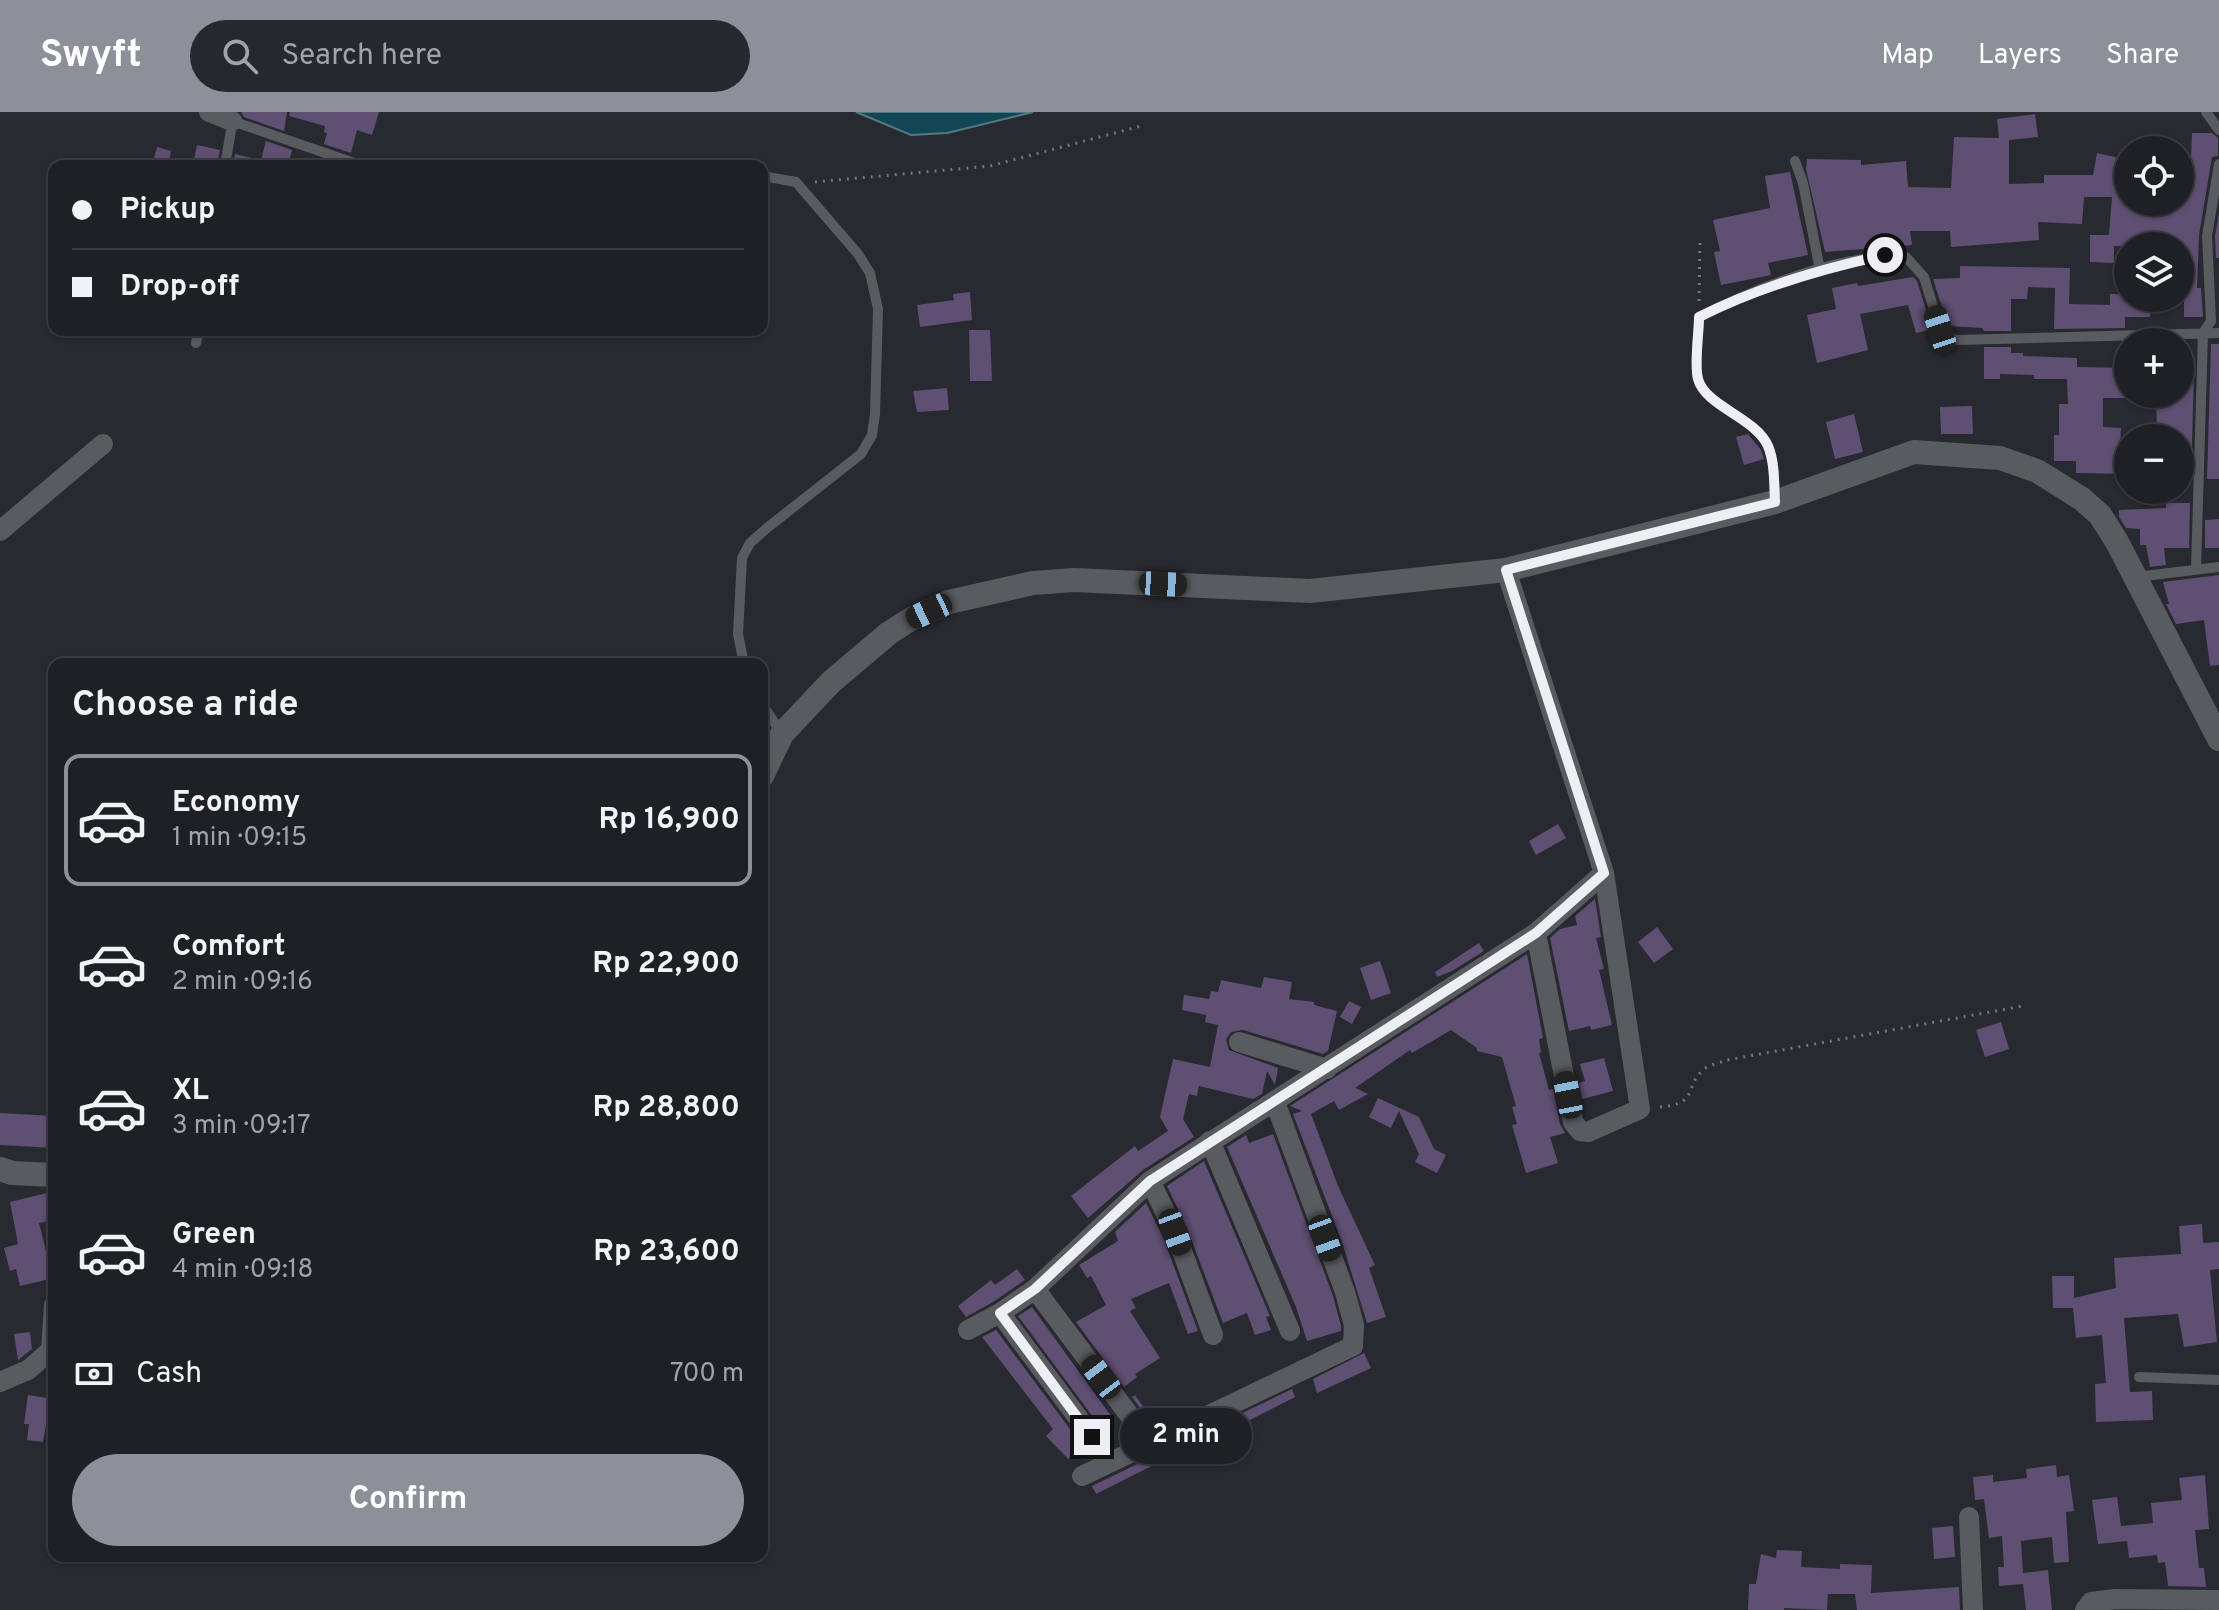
<!DOCTYPE html>
<meta charset="utf-8">
<style>
body{margin:0;font-family:Overpass,sans-serif;background:#26282d;color:#f1f3f6;height:100vh;display:flex;flex-direction:column;font-size:30px;white-space:nowrap}
*{box-sizing:border-box;margin:0}
p{font-size:26px;color:#a1a3a7}
.icon{flex:none;width:44px;height:44px;fill:none;stroke:currentColor;stroke-width:2;stroke-linecap:round;stroke-linejoin:round}
.map{position:relative;flex:1;overflow:hidden}
.drawer{position:absolute;left:48px;top:546px;width:720px;height:904px;display:flex;flex-direction:column;background:#1e2025;border-radius:16px;box-shadow:0 2px 6px #0004,0 0 0 2px #3c3e42}
.drawer>*{flex:none}
.hud{position:absolute;left:48px;top:48px;width:720px;height:176px;border-radius:16px;box-shadow:0 2px 6px #0004,0 0 0 2px #3c3e42;display:grid;align-content:center;height:176px;padding:0 24px;background:#1e2025}
.buttons{position:absolute;left:2114px;top:24px;display:grid;gap:16px}
.buttons a{display:grid;place-items:center;width:80px;height:80px;border-radius:50%;background:#1e2025;box-shadow:0 2px 6px #0004,0 0 0 2px #3c3e42;font-size:40px}
.end{position:absolute;width:36px;height:36px;margin:-18px;border:10px solid #eeeff4;background:#111;box-shadow:0 0 0 4px #111}
.from{border-radius:50%}
.bubble{position:absolute;height:56px;border-radius:28px;background:#1e2025;box-shadow:0 2px 6px #0004,0 0 0 2px #3c3e42;font-size:26px;font-weight:700;line-height:56px;text-align:center}
.car{position:absolute;width:24px;height:48px;margin:-24px -12px;border-radius:10px;box-shadow:0 0 6px 2px #0007;background:linear-gradient(#222 24%,#8ab4d8 0 40%,#222 0 76%,#8ab4d8 0 86%,#222 0)}
.hud b{display:flex;align-items:center;gap:28px;height:76px;font-size:30px}
.hud b+b{border-top:2px solid #3c3e42}
.hud i{width:20px;height:20px;background:#f1f3f6}
ul{padding:0;list-style:none}
li{display:flex;align-items:center;gap:24px;height:132px;margin:0 16px 12px;padding:0 8px;border:4px solid transparent;border-radius:16px}
li div{flex:1}
li b{display:block;font-size:30px}
li em{font-style:normal;font-weight:700}
li.active{border-color:#8c9099}
li>.icon{width:72px;height:72px;stroke-width:1.5}
h2{padding:0 24px;font-size:36px;line-height:96px}
.pay{display:flex;align-items:center;gap:20px;height:88px;padding:0 24px;font-size:30px}
.pay p{margin-inline-start:auto}
.button{display:flex;gap:16px;margin-top:auto;padding:16px 24px}
.button a{flex:1;height:92px;border-radius:48px;background:#8c9099;color:#fff;font-size:32px;font-weight:700;line-height:92px;text-align:center}
header{display:flex;align-items:center;gap:48px;box-sizing:border-box;height:112px;padding:0 40px;background:#8c9099;color:#fff}
header strong{font-size:38px}
nav{display:flex;gap:44px;margin-inline-start:auto;font-size:28px}
.search{width:560px;height:72px;background:#26282d;display:flex;align-items:center;gap:20px;box-sizing:border-box;padding:0 28px;border-radius:44px;color:#a1a3a7;font-size:30px}
.map>svg:first-child{display:block}
.water{fill:#124654;stroke:#547984;stroke-width:2}
.building{fill:#5f4f72}
.lines{fill:none;stroke-linecap:round;stroke-linejoin:round}
.path{stroke:#74767c;stroke-width:3;stroke-dasharray:2 6;stroke-linecap:butt}
.service{stroke:#595c5f;stroke-width:10}
.minor{stroke:#595c5f;stroke-width:20}
.tertiary{stroke:#595c5f;stroke-width:24}
.route{stroke:#eeeff4;stroke-width:10}
</style>
<header>
<strong>Swyft</strong>
<div class="search"><svg class="icon" aria-label="search" viewBox="0 0 24 24"><circle cx="10" cy="10" r="6"/><path d="M15 15l6 6"/></svg>Search here</div>
<nav><a>Map</a><a>Layers</a><a>Share</a></nav>
</header>
<div class="map">
<svg width="2219" height="1498" viewBox="0 0 2219 1498">
<rect width="100%" height="100%" fill="#282a31"/>
<path class="water" d="M 856,0 L 1033,0 L 947,21 L 911,23 Z"/>
<path class="building" d="M 241,0 L 287,0 L 284,19 L 244,5 Z
M 290,0 L 379,0 L 372,23 L 357,18 L 351,41 L 324,32 L 327,21 L 324,20 L 325,14 L 289,4 Z
M 2035,2 L 2038,25 L 2009,28 L 2009,72 L 2044,71 L 2044,63 L 2093,63 L 2097,41 L 2128,48 L 2128,90 L 2180,90 L 2180,45 L 2191,46 L 2192,21 L 2212,21 L 2218,26 L 2218,44 L 2212,45 L 2199,123 L 2197,176 L 2201,176 L 2203,205 L 2184,205 L 2184,178 L 2180,178 L 2180,134 L 2114,134 L 2114,151 L 2090,150 L 2090,123 L 2109,123 L 2112,85 L 2084,85 L 2082,112 L 2038,110 L 2039,128 L 1951,135 L 1950,119 L 1910,119 L 1912,133 L 1825,140 L 1806,57 L 1807,47 L 1861,48 L 1861,53 L 1906,49 L 1908,75 L 1951,76 L 1954,25 L 1999,26 L 1997,7 Z
M 266,29 L 292,38 L 288,54 L 233,54 L 235,42 L 260,48 L 260,52 Z
M 197,33 L 220,38 L 217,53 L 194,48 Z
M 157,35 L 171,39 L 168,54 L 152,54 Z
M 1790,60 L 1808,143 L 1768,151 L 1771,163 L 1721,173 L 1714,140 L 1720,139 L 1713,108 L 1770,96 L 1765,64 Z
M 2219,101 L 2219,146 L 2216,146 L 2215,124 Z
M 1960,154 L 2070,156 L 2069,192 L 2110,193 L 2110,182 L 2128,182 L 2128,186 L 2151,186 L 2150,205 L 2125,205 L 2125,216 L 2054,217 L 2055,176 L 2028,175 L 2027,187 L 2011,187 L 2011,219 L 1984,219 L 1982,216 L 1948,214 L 1933,167 L 1960,166 Z
M 1913,165 L 1917,169 L 1932,217 L 1916,221 L 1908,193 L 1860,202 L 1868,238 L 1817,251 L 1807,203 L 1836,197 L 1832,176 L 1857,171 L 1858,174 Z
M 970,180 L 972,208 L 920,215 L 917,193 L 954,188 L 953,182 Z
M 969,218 L 990,218 L 992,269 L 970,269 Z
M 2211,232 L 2219,232 L 2219,367 L 2207,367 Z
M 1984,235 L 2011,235 L 2011,241 L 2023,241 L 2023,244 L 2077,246 L 2077,255 L 2128,256 L 2128,286 L 2103,286 L 2103,315 L 2121,316 L 2120,333 L 2128,333 L 2128,362 L 2076,361 L 2076,349 L 2054,349 L 2054,323 L 2059,323 L 2059,292 L 2068,292 L 2067,267 L 2034,267 L 2034,263 L 2000,262 L 2000,267 L 1984,267 Z
M 2180,257 L 2194,258 L 2191,368 L 2180,368 L 2180,326 L 2167,326 L 2167,320 L 2157,320 L 2156,282 L 2180,282 Z
M 947,276 L 949,298 L 917,300 L 913,279 Z
M 1972,294 L 1973,322 L 1941,322 L 1940,295 Z
M 1854,302 L 1863,340 L 1835,347 L 1826,310 Z
M 1748,322 L 1761,338 L 1764,347 L 1744,353 L 1736,325 Z
M 2166,391 L 2190,391 L 2189,436 L 2164,436 L 2166,453 L 2150,455 L 2146,433 L 2140,433 L 2140,417 L 2126,416 L 2119,405 L 2119,398 L 2166,396 Z
M 2219,407 L 2219,436 L 2205,436 L 2205,408 Z
M 2219,463 L 2219,553 L 2210,554 L 2204,508 L 2176,512 L 2166,492 L 2169,492 L 2163,470 Z
M 1558,712 L 1566,726 L 1536,743 L 1529,729 Z
M 1595,787 L 1601,825 L 1596,826 L 1604,857 L 1599,858 L 1612,913 L 1591,918 L 1590,914 L 1569,919 L 1550,826 L 1560,817 L 1577,813 L 1575,804 Z
M 1657,815 L 1673,837 L 1654,851 L 1638,830 Z
M 1479,831 L 1484,839 L 1452,859 L 1437,865 L 1435,860 Z
M 1527,842 L 1543,926 L 1539,927 L 1541,940 L 1539,941 L 1549,978 L 1553,977 L 1560,1012 L 1565,1021 L 1550,1025 L 1558,1051 L 1526,1061 L 1512,1013 L 1517,1012 L 1512,995 L 1516,994 L 1502,945 L 1477,939 L 1477,936 L 1451,918 L 1412,941 L 1410,938 L 1355,976 L 1368,982 L 1339,998 L 1334,989 L 1311,1002 L 1338,1074 L 1375,1153 L 1369,1156 L 1386,1205 L 1367,1211 L 1342,1130 L 1293,1002 L 1302,999 L 1290,994 Z
M 1380,849 L 1391,881 L 1371,888 L 1360,856 Z
M 1264,865 L 1292,870 L 1289,887 L 1314,890 L 1314,893 L 1337,899 L 1328,939 L 1323,942 L 1243,918 L 1231,920 L 1226,927 L 1229,938 L 1278,956 L 1275,973 L 1267,959 L 1262,982 L 1253,987 L 1199,974 L 1197,984 L 1189,982 L 1183,1007 L 1194,1025 L 1143,1058 L 1088,1106 L 1071,1084 L 1135,1034 L 1138,1039 L 1168,1019 L 1160,1005 L 1173,947 L 1210,955 L 1218,913 L 1205,910 L 1206,903 L 1182,898 L 1184,883 L 1209,887 L 1211,879 L 1218,880 L 1221,868 L 1261,876 Z
M 1349,889 L 1361,895 L 1352,912 L 1340,905 Z
M 2001,910 L 2009,937 L 1985,945 L 1976,918 Z
M 1604,946 L 1613,979 L 1582,987 L 1579,971 L 1585,969 L 1580,952 Z
M 1378,986 L 1419,1005 L 1434,1037 L 1446,1043 L 1437,1061 L 1415,1050 L 1419,1042 L 1399,999 L 1391,1016 L 1369,1005 Z
M 0,1001 L 54,1004 L 54,1036 L 0,1033 Z
M 1273,1022 L 1333,1184 L 1341,1214 L 1341,1219 L 1307,1229 L 1296,1195 L 1227,1035 L 1246,1023 L 1249,1031 Z
M 1204,1049 L 1270,1204 L 1266,1205 L 1271,1218 L 1255,1223 L 1247,1201 L 1223,1211 L 1187,1116 L 1167,1074 Z
M 51,1080 L 54,1108 L 39,1111 L 49,1151 L 54,1150 L 54,1166 L 20,1174 L 16,1157 L 10,1159 L 4,1136 L 18,1132 L 10,1090 Z
M 1146,1091 L 1163,1125 L 1198,1219 L 1188,1222 L 1169,1171 L 1131,1187 L 1136,1196 L 1130,1199 L 1160,1246 L 1135,1262 L 1137,1265 L 1124,1275 L 1076,1210 L 1106,1193 L 1091,1164 L 1087,1166 L 1079,1153 L 1118,1129 L 1115,1120 Z
M 2202,1112 L 2203,1131 L 2219,1130 L 2219,1157 L 2210,1158 L 2217,1230 L 2184,1235 L 2178,1202 L 2124,1206 L 2130,1280 L 2152,1279 L 2153,1308 L 2096,1310 L 2095,1272 L 2106,1271 L 2102,1223 L 2076,1226 L 2073,1196 L 2053,1196 L 2052,1164 L 2074,1164 L 2074,1186 L 2116,1176 L 2114,1146 L 2181,1142 L 2179,1114 Z
M 1017,1157 L 1025,1168 L 993,1190 L 966,1205 L 958,1194 L 991,1168 L 995,1173 Z
M 1032,1195 L 1114,1308 L 1102,1317 L 1018,1204 Z
M 996,1218 L 1082,1333 L 1068,1347 L 1046,1324 L 1053,1317 L 982,1225 Z
M 30,1220 L 32,1237 L 18,1248 L 14,1222 Z
M 1364,1241 L 1371,1256 L 1317,1281 L 1313,1267 Z
M 1292,1277 L 1295,1285 L 1246,1310 L 1245,1307 L 1096,1382 L 1092,1374 Z
M 28,1283 L 54,1287 L 53,1308 L 47,1307 L 43,1330 L 27,1328 L 29,1312 L 24,1312 Z
M 1135,1283 L 1157,1314 L 1154,1315 L 1132,1285 Z
M 2056,1353 L 2057,1365 L 2069,1363 L 2074,1399 L 2066,1400 L 2069,1450 L 2054,1451 L 2052,1425 L 2021,1429 L 2023,1461 L 2048,1458 L 2052,1498 L 2026,1498 L 2023,1472 L 1999,1474 L 1998,1455 L 2004,1455 L 2002,1424 L 1989,1426 L 1984,1387 L 1975,1388 L 1973,1365 L 1993,1363 L 1993,1370 L 2027,1366 L 2026,1357 Z
M 2205,1363 L 2209,1417 L 2195,1418 L 2199,1456 L 2204,1456 L 2206,1475 L 2168,1474 L 2165,1450 L 2158,1451 L 2157,1443 L 2129,1446 L 2127,1429 L 2098,1432 L 2092,1388 L 2117,1385 L 2121,1414 L 2153,1411 L 2151,1391 L 2182,1388 L 2179,1366 Z
M 1953,1414 L 1955,1445 L 1934,1447 L 1932,1416 Z
M 1777,1438 L 1802,1439 L 1801,1455 L 1840,1457 L 1840,1452 L 1872,1453 L 1871,1481 L 1959,1475 L 1960,1498 L 1857,1498 L 1855,1482 L 1828,1482 L 1827,1498 L 1784,1496 L 1784,1498 L 1748,1498 L 1749,1472 L 1756,1472 L 1761,1442 L 1776,1446 Z"/>
<g class="lines">
<path class="path" d="M 815,70 L 990,54 L 1145,13
M 1699,189 L 1700,128
M 1660,995 C 1699,992 1684,976 1702,959 C 1708,953 1719,951 1727,948 L 2023,894"/>
<path class="service" d="M 2206,0 L 2219,18
M 232,9 L 363,54
M 1795,49 L 1803,71 L 1820,158
M 225,54 L 233,6
M 585,54 L 608,51 L 655,54
M 196,231 L 199,218
M 1775,390 C 1774,372 1775,351 1768,334 C 1755,305 1705,295 1698,267 C 1694,252 1699,222 1699,205 C 1755,177 1843,140 1906,145 L 1924,165 L 1940,217 L 1946,225 L 1957,228 L 2219,221
M 2196,457 L 2203,221 L 2211,209 L 2207,124 L 2219,52
M 2136,465 L 2219,455
M 744,552 L 738,522 L 742,446 L 750,431 L 767,416 L 861,342 L 872,323 L 875,302 L 878,197 L 870,161 L 858,142 L 796,70 L 762,64
M 762,592 L 782,622
M 2139,1265 L 2219,1268"/>
<path class="minor" d="M 209,0 L 232,9
M 0,419 L 103,332
M 1506,458 L 1604,761 L 1640,997 L 1588,1020 L 1580,1019 L 1573,1010 L 1536,821
M 1239,930 L 1327,957
M 1210,1029 L 1290,1219
M 1150,1069 L 1175,1120 L 1213,1223
M 1035,1177 L 1150,1331
M 1000,1201 L 1111,1350
M 968,1218 L 1000,1201 L 1035,1177 L 1150,1069 L 1536,821 L 1604,761
M 0,1270 L 28,1258 L 51,1238 L 54,1193
M 1082,1364 L 1353,1234 L 1354,1213 L 1345,1180 L 1275,990
M 1969,1405 L 1973,1498
M 2085,1498 L 2091,1490 L 2115,1487 L 2219,1488"/>
<path class="tertiary" d="M 762,664 L 782,622 L 831,570 L 889,521 L 911,507 L 949,490 L 1033,471 L 1074,468 L 1310,479 L 1506,458 L 1775,390 L 1914,340 L 2000,346 L 2037,359 L 2082,387 L 2100,403 L 2117,430 L 2219,627
M 0,1057 L 12,1061 L 54,1063"/>
</g>
<g class="lines">
<path class="route" d="M 1092,1325 L 1000,1201 L 1035,1177 L 1150,1069 L 1536,821 L 1604,761 L 1506,458 L 1775,390 C 1774,372 1775,351 1768,334 C 1755,305 1706,295 1698,267 C 1694,252 1699,222 1699,205 C 1758,175 1820,157 1885,143"/>
</g>
</svg>
<div class="buttons">
<a><svg class="icon" aria-label="locate" viewBox="0 0 24 24"><circle cx="12" cy="12" r="6"/><path d="M12 2v4M12 18v4M2 12h4M18 12h4"/></svg></a>
<a><svg class="icon" aria-label="layers" viewBox="0 0 24 24"><path d="M12 4l9 5-9 5-9-5zM3 14l9 5 9-5"/></svg></a>
<a>+</a>
<a>−</a>
</div>
<i class="end from" style="left:1885px;top:143px"></i>
<i class="end" style="left:1092px;top:1325px"></i>
<div class="bubble" style="left:1120px;top:1296px;width:132px">2 min</div>
<i class="car" style="left:1940px;top:217px;rotate:342deg"></i>
<i class="car" style="left:1163px;top:472px;rotate:93deg"></i>
<i class="car" style="left:929px;top:499px;rotate:245deg"></i>
<i class="car" style="left:1568px;top:983px;rotate:349deg"></i>
<i class="car" style="left:1175px;top:1120px;rotate:160deg"></i>
<i class="car" style="left:1325px;top:1126px;rotate:160deg"></i>
<i class="car" style="left:1101px;top:1265px;rotate:323deg"></i>
<div class="hud">
<b><i class="from"></i>Pickup</b>
<b><i></i>Drop-off</b>
</div>
<section class="drawer">
<h2>Choose a ride</h2>
<ul>
<li class="active"><svg class="icon" aria-label="car" viewBox="0 0 24 24"><path d="M5 17H2v-5l4-1 3-4h7l3 4 3 1v5h-3M9 17h6M6 11h13"/><circle cx="7" cy="17" r="2"/><circle cx="17" cy="17" r="2"/></svg><div><b>Economy</b><p>1 min · 09:15</p></div><em>Rp 16,900</em></li>
<li><svg class="icon" aria-label="car" viewBox="0 0 24 24"><path d="M5 17H2v-5l4-1 3-4h7l3 4 3 1v5h-3M9 17h6M6 11h13"/><circle cx="7" cy="17" r="2"/><circle cx="17" cy="17" r="2"/></svg><div><b>Comfort</b><p>2 min · 09:16</p></div><em>Rp 22,900</em></li>
<li><svg class="icon" aria-label="car" viewBox="0 0 24 24"><path d="M5 17H2v-5l4-1 3-4h7l3 4 3 1v5h-3M9 17h6M6 11h13"/><circle cx="7" cy="17" r="2"/><circle cx="17" cy="17" r="2"/></svg><div><b>XL</b><p>3 min · 09:17</p></div><em>Rp 28,800</em></li>
<li><svg class="icon" aria-label="car" viewBox="0 0 24 24"><path d="M5 17H2v-5l4-1 3-4h7l3 4 3 1v5h-3M9 17h6M6 11h13"/><circle cx="7" cy="17" r="2"/><circle cx="17" cy="17" r="2"/></svg><div><b>Green</b><p>4 min · 09:18</p></div><em>Rp 23,600</em></li>
</ul>
<div class="pay"><svg class="icon" aria-label="cash" viewBox="0 0 24 24"><path d="M3 7h18v10H3z"/><circle cx="12" cy="12" r="2"/></svg>Cash<p>700 m</p></div>
<div class="button"><a>Confirm</a></div>
</section>
</div>
